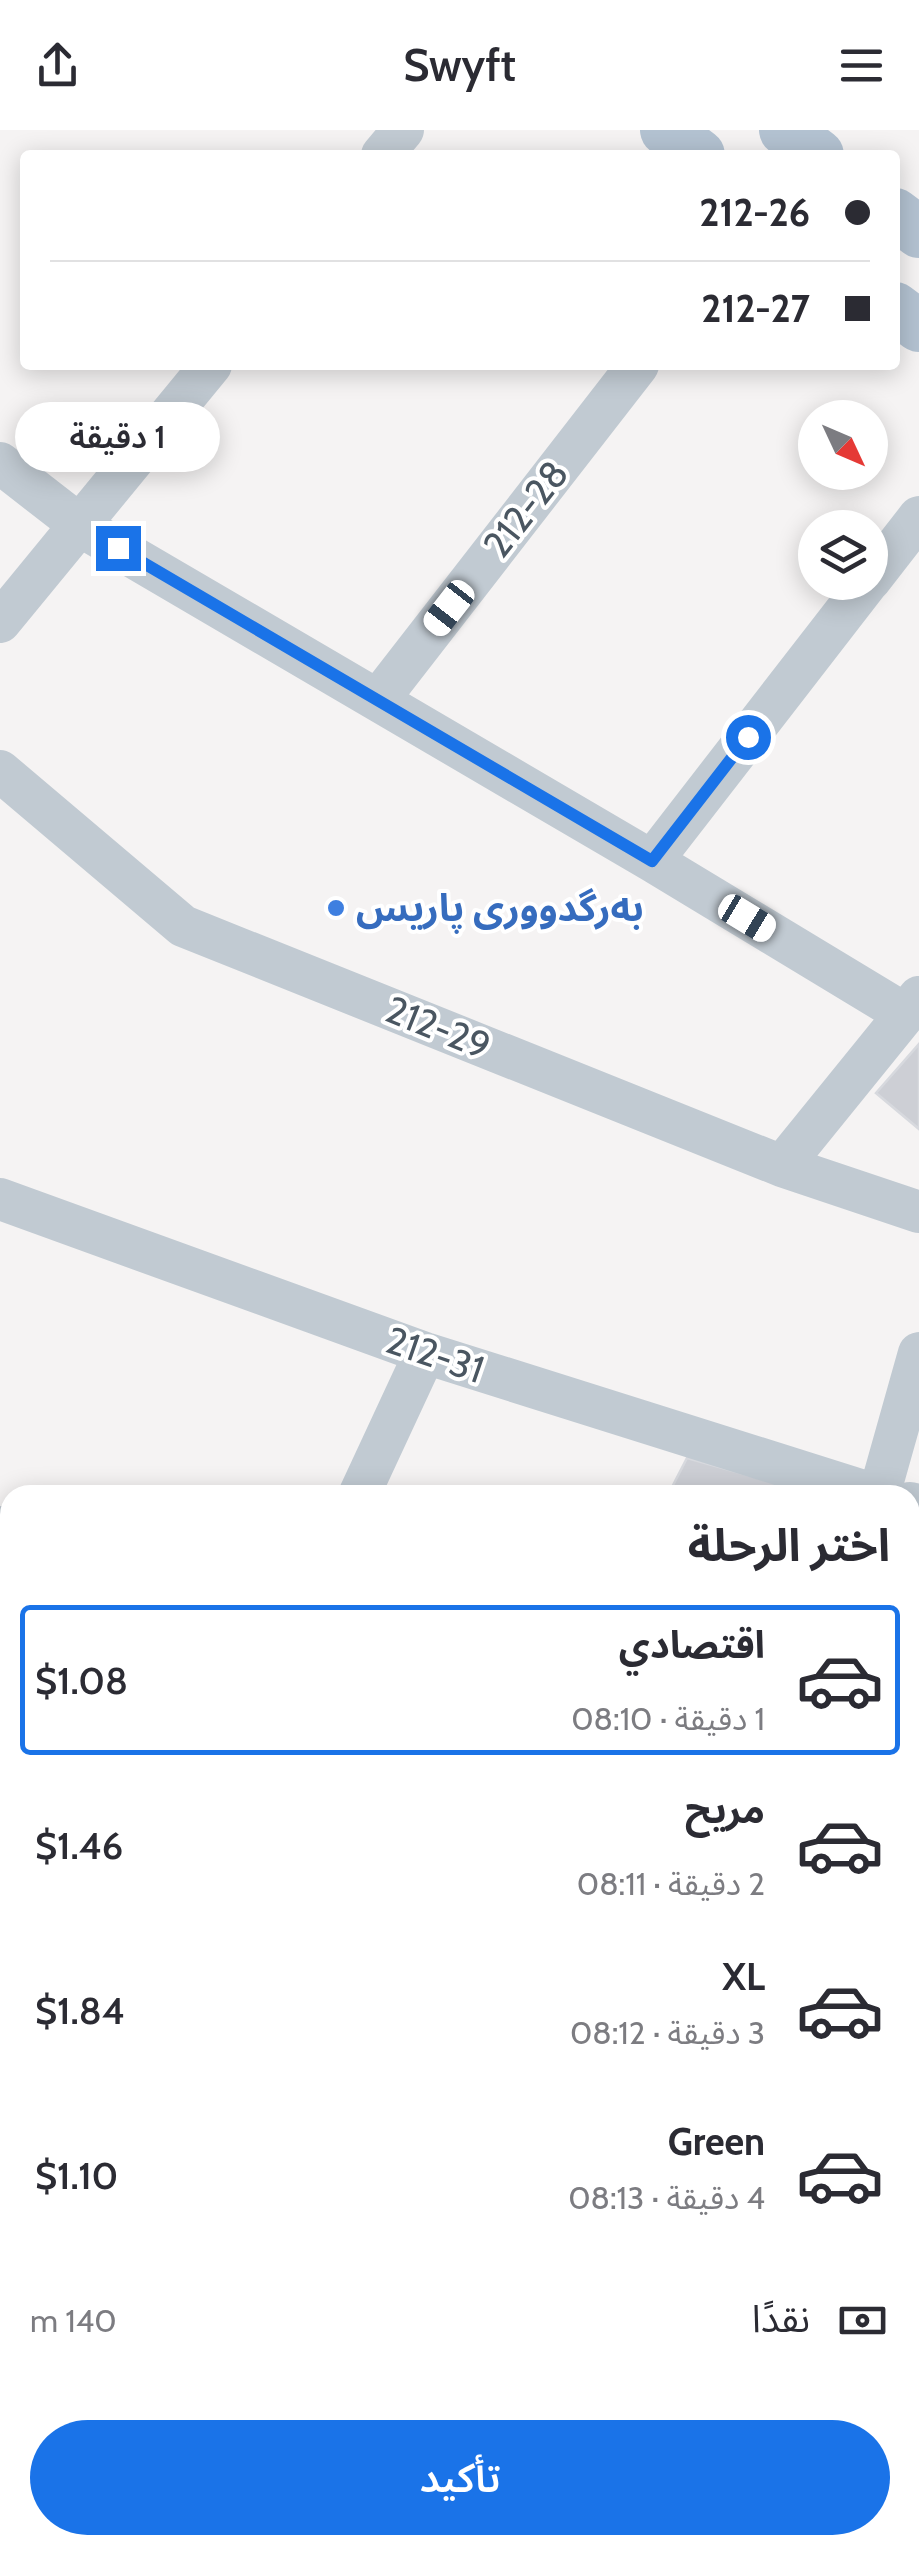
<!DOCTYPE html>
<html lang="ar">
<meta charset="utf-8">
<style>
body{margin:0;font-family:Cabin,"Noto Sans Arabic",sans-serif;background:#f2f2f3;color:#2b2b33;direction:rtl;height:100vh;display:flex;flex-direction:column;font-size:38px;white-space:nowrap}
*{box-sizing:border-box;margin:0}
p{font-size:32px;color:#7c7c81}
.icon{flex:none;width:55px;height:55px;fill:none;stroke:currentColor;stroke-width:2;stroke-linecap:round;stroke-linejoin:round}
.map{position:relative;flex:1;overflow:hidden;direction:ltr}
.sheet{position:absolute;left:0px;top:1355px;width:920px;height:1070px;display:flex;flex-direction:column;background:#fff;border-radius:30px 30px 0 0;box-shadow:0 5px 25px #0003;direction:rtl}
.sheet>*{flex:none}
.banner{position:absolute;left:20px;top:20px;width:880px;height:220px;border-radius:10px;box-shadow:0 5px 25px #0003;direction:rtl;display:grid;align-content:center;height:220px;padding:0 30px;background:#fff}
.needle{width:65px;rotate:134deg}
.buttons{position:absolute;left:798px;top:270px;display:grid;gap:20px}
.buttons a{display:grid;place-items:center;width:90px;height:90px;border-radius:50%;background:#fff;box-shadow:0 5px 25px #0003;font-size:50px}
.end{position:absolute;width:45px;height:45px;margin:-22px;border:12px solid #1a73e8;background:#fff;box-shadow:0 0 0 5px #fff}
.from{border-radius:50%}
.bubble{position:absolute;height:70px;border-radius:35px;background:#fff;box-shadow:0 5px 25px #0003;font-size:32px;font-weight:600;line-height:70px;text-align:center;direction:rtl}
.car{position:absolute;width:30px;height:60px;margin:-30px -15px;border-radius:12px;box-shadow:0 0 8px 2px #0007;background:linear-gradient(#fff 24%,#345 0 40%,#fff 0 76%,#345 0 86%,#fff 0)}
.banner b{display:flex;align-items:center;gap:35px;height:95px;font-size:38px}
.banner b+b{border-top:2px solid #e1e1e2}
.banner i{width:25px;height:25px;background:#2b2b33}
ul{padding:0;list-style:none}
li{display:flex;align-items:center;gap:30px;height:150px;margin:0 20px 15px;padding:0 10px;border:5px solid transparent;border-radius:10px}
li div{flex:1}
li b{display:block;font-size:38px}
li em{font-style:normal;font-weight:600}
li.selected{border-color:#1a73e8}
li>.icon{width:90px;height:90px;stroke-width:1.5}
h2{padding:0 30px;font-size:45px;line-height:120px}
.pay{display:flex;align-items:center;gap:25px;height:110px;padding:0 30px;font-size:38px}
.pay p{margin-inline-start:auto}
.primary-button{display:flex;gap:20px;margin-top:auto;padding:20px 30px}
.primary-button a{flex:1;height:115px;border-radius:60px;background:#1a73e8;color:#fff;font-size:40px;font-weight:600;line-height:115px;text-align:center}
header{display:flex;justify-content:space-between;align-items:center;height:130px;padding:0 30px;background:#fff;font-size:45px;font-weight:600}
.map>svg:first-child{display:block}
.green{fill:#c3f1d5}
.building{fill:#cdcfd5;stroke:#d7d9de;stroke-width:2.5}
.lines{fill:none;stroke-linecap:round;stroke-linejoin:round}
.minor{stroke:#c1cad2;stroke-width:42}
.major{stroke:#b3c2d1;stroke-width:52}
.route{stroke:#1a73e8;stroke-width:12}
.shop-dot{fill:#3f7fe0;stroke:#fff;stroke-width:4}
.labels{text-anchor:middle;stroke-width:8;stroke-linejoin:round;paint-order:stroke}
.street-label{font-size:38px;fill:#4a5661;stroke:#fff}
.shop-label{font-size:38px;font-weight:bold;fill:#366cbe;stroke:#fff;text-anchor:start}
</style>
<header><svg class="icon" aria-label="menu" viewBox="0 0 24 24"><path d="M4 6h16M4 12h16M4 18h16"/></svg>Swyft<svg class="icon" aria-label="share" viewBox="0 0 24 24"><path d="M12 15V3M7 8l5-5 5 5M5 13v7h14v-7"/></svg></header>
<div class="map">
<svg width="919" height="2425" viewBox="0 0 919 2425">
<rect width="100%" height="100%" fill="#f5f3f3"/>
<path class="green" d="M 0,2011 L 10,2014 L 10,2110 L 0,2108 Z
M 919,2177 L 919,2346 L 910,2344 L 910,2217 Z"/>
<path class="building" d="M 919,914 L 919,999 L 876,963 Z
M 687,1328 L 819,1365 L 668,1365 Z
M 910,1391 L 919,1394 L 919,1644 L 910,1644 Z"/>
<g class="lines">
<path class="minor" d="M 382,25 L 403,0
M 0,333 L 85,399 L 652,731 L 905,884
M 870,450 L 919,387
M 0,492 L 211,235
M 378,570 L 638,235
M 0,641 L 183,796 L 782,1036 L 919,1082
M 652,731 L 868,452
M 782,1036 L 919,867
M 0,1069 L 425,1223 L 876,1365
M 359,1365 L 425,1223
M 879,1365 L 919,1223
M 910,1373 L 919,1375
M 0,1397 L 10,1401
M 910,1671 L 919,1674
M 0,1730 L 10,1733
M 0,1988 L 10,1990
M 910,2028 L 919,1995
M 0,2141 L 10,2143
M 0,2387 L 10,2388
M 266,2415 L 353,2425
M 816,2425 L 818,2415"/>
<path class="major" d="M 666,0 L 699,25
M 785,0 L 818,25
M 895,84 L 919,102
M 895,178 L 919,196"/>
</g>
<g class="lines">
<path class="route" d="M 118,418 L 652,731 L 748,607"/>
</g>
<circle class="shop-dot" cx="336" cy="778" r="10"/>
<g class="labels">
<g class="street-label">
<text transform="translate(526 379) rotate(-52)" y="13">212-28</text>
<text transform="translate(438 898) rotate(22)" y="13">212-29</text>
<text transform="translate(435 1225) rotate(19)" y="13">212-31</text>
</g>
<g class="shop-label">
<text x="356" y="791">بەرگدووری پاریس</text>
</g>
</g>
</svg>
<div class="buttons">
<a><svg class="needle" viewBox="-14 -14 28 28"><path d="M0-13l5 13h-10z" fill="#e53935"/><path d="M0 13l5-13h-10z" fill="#7c7c81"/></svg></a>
<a><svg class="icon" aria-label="layers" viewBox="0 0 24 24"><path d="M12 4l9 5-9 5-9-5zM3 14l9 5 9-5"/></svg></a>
</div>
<i class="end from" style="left:748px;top:607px"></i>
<i class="end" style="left:118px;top:418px"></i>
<div class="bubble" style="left:15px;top:272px;width:205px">1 دقيقة</div>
<i class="car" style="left:449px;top:478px;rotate:218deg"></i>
<i class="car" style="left:747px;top:788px;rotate:121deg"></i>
<div class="banner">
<b><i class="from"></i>212-26</b>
<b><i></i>212-27</b>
</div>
<section class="sheet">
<h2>اختر الرحلة</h2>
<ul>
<li class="selected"><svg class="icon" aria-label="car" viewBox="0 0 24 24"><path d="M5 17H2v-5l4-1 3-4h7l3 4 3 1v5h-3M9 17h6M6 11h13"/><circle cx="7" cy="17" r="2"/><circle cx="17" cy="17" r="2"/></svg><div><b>اقتصادي</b><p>1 دقيقة · 08:10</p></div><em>$1.08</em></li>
<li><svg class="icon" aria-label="car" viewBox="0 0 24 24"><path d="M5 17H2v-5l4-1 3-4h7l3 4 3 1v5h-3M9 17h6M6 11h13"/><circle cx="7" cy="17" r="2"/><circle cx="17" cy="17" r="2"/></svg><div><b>مريح</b><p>2 دقيقة · 08:11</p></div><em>$1.46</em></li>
<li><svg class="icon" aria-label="car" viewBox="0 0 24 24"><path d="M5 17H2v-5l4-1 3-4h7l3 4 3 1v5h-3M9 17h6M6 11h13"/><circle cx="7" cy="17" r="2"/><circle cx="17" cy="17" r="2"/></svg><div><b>XL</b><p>3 دقيقة · 08:12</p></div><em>$1.84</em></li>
<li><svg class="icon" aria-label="car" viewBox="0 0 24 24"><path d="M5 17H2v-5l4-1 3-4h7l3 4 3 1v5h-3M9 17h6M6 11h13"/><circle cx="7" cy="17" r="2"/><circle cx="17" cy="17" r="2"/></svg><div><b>Green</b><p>4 دقيقة · 08:13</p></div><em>$1.10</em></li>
</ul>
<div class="pay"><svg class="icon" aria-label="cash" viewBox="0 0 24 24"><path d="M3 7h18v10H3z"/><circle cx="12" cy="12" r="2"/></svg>نقدًا<p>140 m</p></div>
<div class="primary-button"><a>تأكيد</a></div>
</section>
</div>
